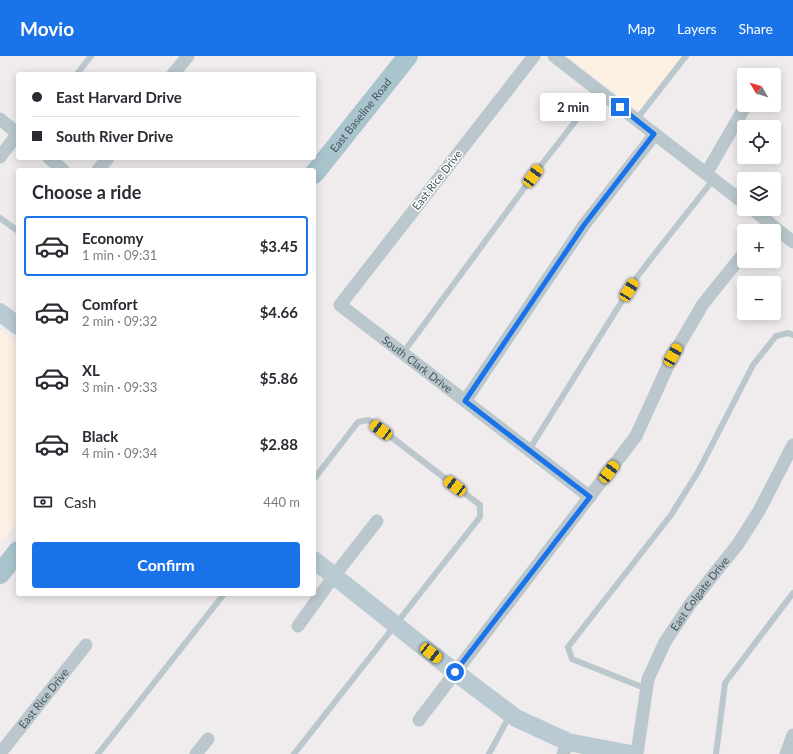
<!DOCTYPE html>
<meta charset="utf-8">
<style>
body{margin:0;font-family:Lato,sans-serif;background:#f7f7f7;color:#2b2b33;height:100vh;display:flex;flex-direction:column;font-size:15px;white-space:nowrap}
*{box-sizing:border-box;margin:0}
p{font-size:13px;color:#7c7c81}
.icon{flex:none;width:22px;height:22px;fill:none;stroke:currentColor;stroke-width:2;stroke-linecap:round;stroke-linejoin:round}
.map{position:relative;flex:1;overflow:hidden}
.drawer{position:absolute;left:16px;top:112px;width:300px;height:428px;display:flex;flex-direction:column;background:#fff;border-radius:4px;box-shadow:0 2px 10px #0003}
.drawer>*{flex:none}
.banner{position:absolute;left:16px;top:16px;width:300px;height:88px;border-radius:4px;box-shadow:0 2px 10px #0003;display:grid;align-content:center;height:88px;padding:0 16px;background:#fff}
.needle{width:26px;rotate:308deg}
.fabs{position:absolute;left:737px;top:12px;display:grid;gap:8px}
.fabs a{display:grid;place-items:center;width:44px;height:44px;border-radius:4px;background:#fff;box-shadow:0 2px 10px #0003;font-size:20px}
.end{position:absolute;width:18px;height:18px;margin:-9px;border:5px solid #1a73e8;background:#fff;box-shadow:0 0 0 2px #fff}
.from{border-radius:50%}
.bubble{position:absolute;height:28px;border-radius:4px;background:#fff;box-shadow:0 2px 10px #0003;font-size:13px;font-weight:700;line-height:28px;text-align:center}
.car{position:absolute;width:12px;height:24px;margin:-12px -6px;border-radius:5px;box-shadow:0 0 3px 1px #0007;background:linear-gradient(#f5c518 24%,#345 0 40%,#f5c518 0 76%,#345 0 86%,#f5c518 0)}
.banner b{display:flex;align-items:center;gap:14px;height:38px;font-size:15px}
.banner b+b{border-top:1px solid #e1e1e2}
.banner i{width:10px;height:10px;background:#2b2b33}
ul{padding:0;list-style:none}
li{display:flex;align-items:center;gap:12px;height:60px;margin:0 8px 6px;padding:0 8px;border:2px solid transparent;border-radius:4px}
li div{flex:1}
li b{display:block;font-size:15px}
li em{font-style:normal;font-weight:700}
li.selected{border-color:#1a73e8}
li>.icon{width:36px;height:36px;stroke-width:1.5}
h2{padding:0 16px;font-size:18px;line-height:48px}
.pay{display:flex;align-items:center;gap:10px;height:44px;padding:0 16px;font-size:15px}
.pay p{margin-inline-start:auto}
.action{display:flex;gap:8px;margin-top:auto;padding:8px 16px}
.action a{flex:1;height:46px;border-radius:4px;background:#1a73e8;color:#fff;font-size:16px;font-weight:700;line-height:46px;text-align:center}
header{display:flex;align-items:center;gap:24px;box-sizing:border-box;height:56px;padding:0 20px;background:#1a73e8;color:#fff}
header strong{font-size:19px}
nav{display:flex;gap:22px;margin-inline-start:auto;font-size:14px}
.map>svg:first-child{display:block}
.commercial{fill:#fcf0e3}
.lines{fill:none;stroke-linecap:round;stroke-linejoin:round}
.lane{stroke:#bac8cd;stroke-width:6}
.street{stroke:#bac8cd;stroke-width:13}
.secondary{stroke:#b9cad2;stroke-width:18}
.primary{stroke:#aac4ce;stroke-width:20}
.route{stroke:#1a73e8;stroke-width:5}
.labels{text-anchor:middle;stroke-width:3;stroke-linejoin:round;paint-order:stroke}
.street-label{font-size:11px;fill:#44555b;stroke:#fff}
</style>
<header>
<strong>Movio</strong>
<nav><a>Map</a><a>Layers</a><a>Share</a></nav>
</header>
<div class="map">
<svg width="793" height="698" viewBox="0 0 793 698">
<rect width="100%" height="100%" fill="#f0eced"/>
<path class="commercial" d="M 567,0 L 683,0 L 639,55 Z
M 0,273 L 18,287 L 18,465 L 0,488 Z"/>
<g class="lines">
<path class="lane" d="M 77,18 L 91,0
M 636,64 L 686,0
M 0,162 L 18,175
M 403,297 L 542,108 L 599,35
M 529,394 L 637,221 L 657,195 L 713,124
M 647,633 L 572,603 L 568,591 L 671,459 L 698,416 L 753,309 L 776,280 L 788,277 L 793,279
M 98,698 L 224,538
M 294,698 L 480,461 L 480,449 L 369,364 L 358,366 L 314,423
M 489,698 L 510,659
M 716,698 L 725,627 L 793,537"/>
<g class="street">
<path id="s1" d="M 534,0 L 340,249 L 590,441"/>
<path d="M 554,0 L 744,147"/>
<path d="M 173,18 L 188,0"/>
<path d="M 0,63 L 18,78"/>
<path d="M 0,101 L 18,77"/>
<path d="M 49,102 L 63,114"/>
<path d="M 98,114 L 108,102"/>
<path d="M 706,118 L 746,49"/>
<path d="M 752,153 L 793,186"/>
<path d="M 465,345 L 584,169 L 655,78"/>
<path d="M 298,570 L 334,520 L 377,465"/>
<path d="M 419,664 L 636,380 L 673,299 L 703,248 L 744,197"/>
<path id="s2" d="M 2,695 L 86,589"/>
<path d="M 196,698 L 208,683"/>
<path d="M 563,698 L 568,686"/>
<path id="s3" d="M 637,698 L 648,623 L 665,586 L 691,547 L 738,488 L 759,455 L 793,389"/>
<path d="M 786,698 L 793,679"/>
</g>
<path class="secondary" d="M 0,256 L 18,270
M 314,504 L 455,616 L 516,662 L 568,686 L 631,698"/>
<g class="primary">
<path id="s4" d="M 314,118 L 408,0"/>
<path d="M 0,518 L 18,495"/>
</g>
</g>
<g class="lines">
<path class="route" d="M 455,616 L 590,441 L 465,345 L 584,169 L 654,78 L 620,51"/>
</g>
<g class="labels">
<g class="street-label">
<text dy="4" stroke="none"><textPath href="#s4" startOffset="75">East Baseline Road</textPath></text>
<text transform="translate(437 124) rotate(-52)" y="4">East Rice Drive</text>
<text dy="4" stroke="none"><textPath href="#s1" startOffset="413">South Clark Drive</textPath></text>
<text dy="4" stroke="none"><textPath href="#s3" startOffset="176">East Colgate Drive</textPath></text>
<text dy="4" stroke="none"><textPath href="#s2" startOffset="67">East Rice Drive</textPath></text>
</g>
</g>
</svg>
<div class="fabs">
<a><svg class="needle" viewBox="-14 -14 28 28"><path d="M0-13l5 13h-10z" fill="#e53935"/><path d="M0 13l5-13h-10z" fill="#7c7c81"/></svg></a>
<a><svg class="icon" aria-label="locate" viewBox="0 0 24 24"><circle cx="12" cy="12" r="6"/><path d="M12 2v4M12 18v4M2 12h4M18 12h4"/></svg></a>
<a><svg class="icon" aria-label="layers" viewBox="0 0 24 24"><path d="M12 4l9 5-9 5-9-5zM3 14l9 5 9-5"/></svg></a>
<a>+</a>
<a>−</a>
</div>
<i class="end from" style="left:455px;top:616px"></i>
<i class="end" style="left:620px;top:51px"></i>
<div class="bubble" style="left:540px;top:37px;width:66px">2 min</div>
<i class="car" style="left:533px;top:120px;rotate:36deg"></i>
<i class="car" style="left:629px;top:234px;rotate:32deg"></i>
<i class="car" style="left:673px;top:299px;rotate:30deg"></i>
<i class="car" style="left:381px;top:374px;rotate:307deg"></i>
<i class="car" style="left:609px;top:416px;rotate:37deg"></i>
<i class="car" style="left:455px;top:430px;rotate:307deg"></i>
<i class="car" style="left:431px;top:597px;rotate:128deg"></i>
<div class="banner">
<b><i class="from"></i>East Harvard Drive</b>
<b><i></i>South River Drive</b>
</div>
<section class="drawer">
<h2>Choose a ride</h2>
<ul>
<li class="selected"><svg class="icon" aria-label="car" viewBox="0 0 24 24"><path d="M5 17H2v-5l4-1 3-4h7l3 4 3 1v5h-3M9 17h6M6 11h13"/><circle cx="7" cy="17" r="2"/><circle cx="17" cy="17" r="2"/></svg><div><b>Economy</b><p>1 min · 09:31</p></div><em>$3.45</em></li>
<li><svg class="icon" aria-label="car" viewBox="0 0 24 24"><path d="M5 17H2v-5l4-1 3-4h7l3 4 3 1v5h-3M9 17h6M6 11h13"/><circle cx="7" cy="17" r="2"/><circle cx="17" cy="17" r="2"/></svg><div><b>Comfort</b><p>2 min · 09:32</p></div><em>$4.66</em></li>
<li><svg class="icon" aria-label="car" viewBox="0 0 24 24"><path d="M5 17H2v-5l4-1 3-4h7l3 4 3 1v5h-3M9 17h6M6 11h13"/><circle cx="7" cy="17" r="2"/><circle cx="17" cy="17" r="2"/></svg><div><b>XL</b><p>3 min · 09:33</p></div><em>$5.86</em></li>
<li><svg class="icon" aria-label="car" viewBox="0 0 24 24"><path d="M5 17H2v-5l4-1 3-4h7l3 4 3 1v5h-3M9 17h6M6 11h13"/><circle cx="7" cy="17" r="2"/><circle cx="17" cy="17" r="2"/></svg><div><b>Black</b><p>4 min · 09:34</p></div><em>$2.88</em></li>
</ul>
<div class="pay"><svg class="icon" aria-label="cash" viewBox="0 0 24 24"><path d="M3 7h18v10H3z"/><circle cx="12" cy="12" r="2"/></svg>Cash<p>440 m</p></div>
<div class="action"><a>Confirm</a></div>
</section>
</div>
